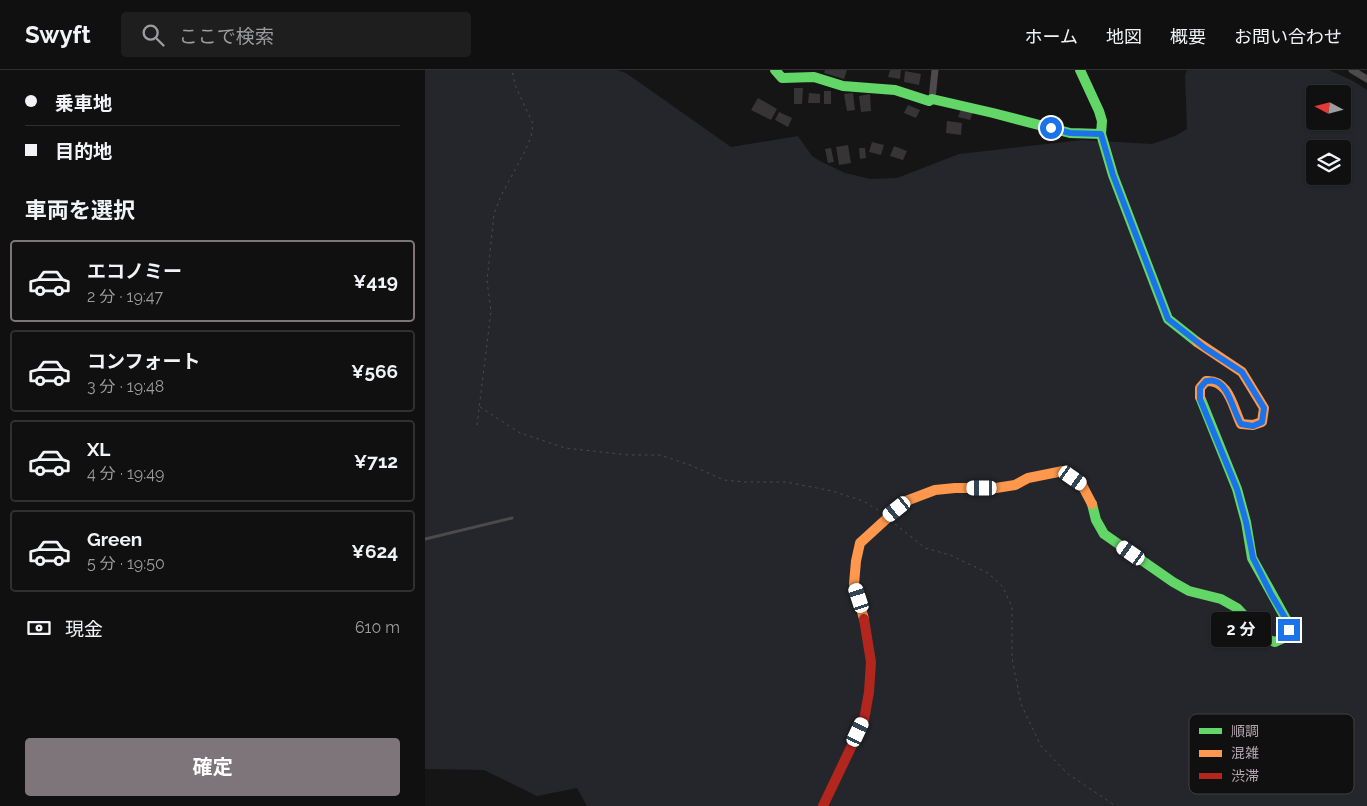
<!DOCTYPE html>
<html lang="ja">
<meta charset="utf-8">
<style>
body{margin:0;font-family:Raleway,"Noto Sans JP",sans-serif;background:#1e1e1e;color:#f1f3f6;height:100vh;display:flex;flex-direction:column;font-size:19px;white-space:nowrap}
*{box-sizing:border-box;margin:0}
p{font-size:16px;color:#9c9d9f}
.icon{flex:none;width:28px;height:28px;fill:none;stroke:currentColor;stroke-width:2;stroke-linecap:round;stroke-linejoin:round}
.map{position:relative;flex:1;overflow:hidden}
.drawer{display:flex;flex-direction:column;background:#101010;width:425px}
.drawer>*{flex:none}
.top-card{display:grid;align-content:center;height:110px;padding:0 25px;background:#101010}
.needle{width:32px;rotate:277deg}
.tools{position:absolute;left:881px;top:15px;display:grid;gap:10px}
.tools a{display:grid;place-items:center;width:45px;height:45px;border-radius:5px;background:#101010;box-shadow:0 1px 4px #0004,0 0 0 1px #303030;font-size:25px}
.end{position:absolute;width:22px;height:22px;margin:-11px;border:6px solid #1a73e8;background:#fff;box-shadow:0 0 0 2px #fff}
.from{border-radius:50%}
.bubble{position:absolute;height:35px;border-radius:5px;background:#101010;box-shadow:0 1px 4px #0004,0 0 0 1px #303030;font-size:16px;font-weight:700;line-height:35px;text-align:center}
.car{position:absolute;width:15px;height:30px;margin:-15px -8px;border-radius:6px;box-shadow:0 0 4px 1px #0007;background:linear-gradient(#fff 24%,#345 0 40%,#fff 0 76%,#345 0 86%,#fff 0)}
.top-card b{display:flex;align-items:center;gap:18px;height:48px;font-size:19px}
.top-card b+b{border-top:1px solid #303030}
.top-card i{width:12px;height:12px;background:#f1f3f6}
ul{padding:0;list-style:none}
li{display:flex;align-items:center;gap:15px;height:82px;margin:0 10px 8px;padding:0 15px;border:2px solid #303030;border-radius:5px}
li div{flex:1}
li b{display:block;font-size:19px}
li em{font-style:normal;font-weight:700}
li.active{border-color:#7d757a}
li>.icon{width:45px;height:45px;stroke-width:1.5}
h2{padding:0 25px;font-size:22px;line-height:60px}
.pay{display:flex;align-items:center;gap:12px;height:55px;padding:0 25px;font-size:19px}
.pay p{margin-inline-start:auto}
.action{display:flex;gap:10px;margin-top:auto;padding:10px 25px}
.action a{flex:1;height:58px;border-radius:5px;background:#7d757a;color:#fff;font-size:20px;font-weight:700;line-height:58px;text-align:center}
header{display:flex;align-items:center;gap:30px;box-sizing:border-box;height:70px;padding:0 25px;background:#101010;border-bottom:1px solid #303030}
header strong{font-size:24px}
nav{display:flex;gap:28px;margin-inline-start:auto;font-size:18px}
.search{width:350px;height:45px;background:#1e1e1e;display:flex;align-items:center;gap:12px;box-sizing:border-box;padding:0 18px;border-radius:5px;color:#9c9d9f;font-size:19px}
main{display:flex;flex:1;min-height:0}
.map>svg:first-child{display:block}
.green{fill:#25262b;fill-rule:evenodd}
.building{fill:#363435}
.lines{fill:none;stroke-linecap:round;stroke-linejoin:round}
.path{stroke:#4d4a4c;stroke-width:1;stroke-dasharray:2.5 4;stroke-linecap:butt}
.lane{stroke:#4c4a4b;stroke-width:3}
.street{stroke:#4c4a4b;stroke-width:7}
.fast{stroke:#63d668;stroke-width:10}
.slow{stroke:#ff974d;stroke-width:10}
.jam{stroke:#b3261e;stroke-width:10}
.route{stroke:#1a73e8;stroke-width:6}
.key{fill:#111010;stroke:#423e40;stroke-width:1}
.key-label{font-size:14px;fill:#b5a8b0}
</style>
<header>
<strong>Swyft</strong>
<div class="search"><svg class="icon" aria-label="search" viewBox="0 0 24 24"><circle cx="10" cy="10" r="6"/><path d="M15 15l6 6"/></svg>ここで検索</div>
<nav><a>ホーム</a><a>地図</a><a>概要</a><a>お問い合わせ</a></nav>
</header>
<main>
<section class="drawer">
<div class="top-card">
<b><i class="from"></i>乗車地</b>
<b><i></i>目的地</b>
</div>
<h2>車両を選択</h2>
<ul>
<li class="active"><svg class="icon" aria-label="car" viewBox="0 0 24 24"><path d="M5 17H2v-5l4-1 3-4h7l3 4 3 1v5h-3M9 17h6M6 11h13"/><circle cx="7" cy="17" r="2"/><circle cx="17" cy="17" r="2"/></svg><div><b>エコノミー</b><p>2 分 · 19:47</p></div><em>¥419</em></li>
<li><svg class="icon" aria-label="car" viewBox="0 0 24 24"><path d="M5 17H2v-5l4-1 3-4h7l3 4 3 1v5h-3M9 17h6M6 11h13"/><circle cx="7" cy="17" r="2"/><circle cx="17" cy="17" r="2"/></svg><div><b>コンフォート</b><p>3 分 · 19:48</p></div><em>¥566</em></li>
<li><svg class="icon" aria-label="car" viewBox="0 0 24 24"><path d="M5 17H2v-5l4-1 3-4h7l3 4 3 1v5h-3M9 17h6M6 11h13"/><circle cx="7" cy="17" r="2"/><circle cx="17" cy="17" r="2"/></svg><div><b>XL</b><p>4 分 · 19:49</p></div><em>¥712</em></li>
<li><svg class="icon" aria-label="car" viewBox="0 0 24 24"><path d="M5 17H2v-5l4-1 3-4h7l3 4 3 1v5h-3M9 17h6M6 11h13"/><circle cx="7" cy="17" r="2"/><circle cx="17" cy="17" r="2"/></svg><div><b>Green</b><p>5 分 · 19:50</p></div><em>¥624</em></li>
</ul>
<div class="pay"><svg class="icon" aria-label="cash" viewBox="0 0 24 24"><path d="M3 7h18v10H3z"/><circle cx="12" cy="12" r="2"/></svg>現金<p>610 m</p></div>
<div class="action"><a>確定</a></div>
</section>
<div class="map">
<svg width="942" height="736" viewBox="0 0 942 736">
<rect width="100%" height="100%" fill="#161515"/>
<path class="green" d="M 0,0 L 192,0 L 201,3 L 306,77 L 373,66 L 387,86 L 397,92 L 420,103 L 446,109 L 472,108 L 534,84 L 657,70 L 727,74 L 750,66 L 762,59 L 760,5 L 762,0 L 904,0 L 928,11 L 942,20 L 942,736 L 162,736 L 152,718 L 112,726 L 59,700 L 0,699 ZM 890,24 L 918,24 L 918,51 L 890,51 ZM 890,79 L 918,79 L 918,106 L 890,106 Z"/>
<path class="building" d="M 400,0 L 422,0 L 419,9 L 399,3 Z
M 465,0 L 476,0 L 475,9 L 463,7 Z
M 480,1 L 496,4 L 494,15 L 479,12 Z
M 369,18 L 378,18 L 377,34 L 369,34 Z
M 399,21 L 406,21 L 406,34 L 399,34 Z
M 384,23 L 395,24 L 395,33 L 383,33 Z
M 428,23 L 430,40 L 422,41 L 419,24 Z
M 445,24 L 446,41 L 436,42 L 434,26 Z
M 333,28 L 352,39 L 346,50 L 326,40 Z
M 483,35 L 495,40 L 491,48 L 479,43 Z
M 536,39 L 548,42 L 545,50 L 533,47 Z
M 354,42 L 367,48 L 363,57 L 350,50 Z
M 522,51 L 537,53 L 536,65 L 521,63 Z
M 447,72 L 459,75 L 456,85 L 444,82 Z
M 423,75 L 426,93 L 414,95 L 411,77 Z
M 469,76 L 482,81 L 478,90 L 465,86 Z
M 406,78 L 409,92 L 403,93 L 400,79 Z
M 434,78 L 440,78 L 441,88 L 435,89 Z"/>
<g class="lines">
<path class="path" d="M 55,337 L 95,363 L 140,378 L 203,385 L 235,385 L 265,395 L 299,410 L 320,412 L 361,412 L 407,421 L 438,431 L 456,442
M 52,355 L 66,241 L 62,211 L 69,144 L 76,126 L 99,83 L 106,67 L 108,54 L 90,15 L 87,0
M 470,454 L 500,478 L 525,485 L 563,503 L 578,517 L 587,537 L 587,588 L 596,634 L 616,676 L 643,704 L 691,736"/>
<path class="lane" d="M 0,469 L 87,448"/>
<path class="street" d="M 927,0 L 942,9
M 507,29 L 510,0"/>
<path class="fast" d="M 350,0 L 357,8 L 389,7 L 418,16 L 470,20 L 504,31 L 507,29 L 568,43 L 645,63 L 676,64
M 655,0 L 674,41 L 677,51 L 676,64 L 688,105 L 743,249 L 772,272
M 667,434 L 671,450 L 679,464 L 748,512 L 764,521 L 796,529 L 812,538 L 841,569 L 850,572 L 861,567 L 864,560 L 862,551 L 827,488 L 821,452 L 812,419 L 775,327"/>
<path class="slow" d="M 772,272 L 817,302 L 839,338 L 837,352 L 828,355 L 816,354 C 808,338 804,309 781,311 L 775,318 L 775,327
M 439,549 L 429,514 L 431,491 L 435,473 L 481,431 L 510,420 L 530,418 L 571,418 L 590,415 L 603,408 L 638,401 L 657,415 L 667,434"/>
<path class="jam" d="M 398,736 L 439,650 L 444,622 L 446,592 L 439,549"/>
</g>
<g class="lines">
<path class="route" d="M 626,58 L 645,63 L 676,64 L 688,105 L 743,249 L 780,278 L 817,302 L 839,338 L 837,352 L 828,356 L 816,354 C 809,343 803,313 789,311 C 787,310 784,311 781,311 L 775,318 L 775,329 L 812,419 L 821,452 L 828,488 L 846,524 L 862,551 L 864,560"/>
</g>
<rect x="764" y="644" width="165" height="80" rx="8" class="key"/>
<rect x="774" y="658" width="23" height="6" fill="#63d668"/>
<rect x="774" y="680" width="23" height="7" fill="#ff974d"/>
<rect x="774" y="703" width="23" height="6" fill="#b3261e"/>
<g class="key-label">
<text x="806" y="666">順調</text>
<text x="806" y="688">混雑</text>
<text x="806" y="711">渋滞</text>
</g>
</svg>
<div class="tools">
<a><svg class="needle" viewBox="-14 -14 28 28"><path d="M0-13l5 13h-10z" fill="#e53935"/><path d="M0 13l5-13h-10z" fill="#9c9d9f"/></svg></a>
<a><svg class="icon" aria-label="layers" viewBox="0 0 24 24"><path d="M12 4l9 5-9 5-9-5zM3 14l9 5 9-5"/></svg></a>
</div>
<i class="end from" style="left:626px;top:58px"></i>
<i class="end" style="left:864px;top:560px"></i>
<div class="bubble" style="left:786px;top:542px;width:60px">2 分</div>
<i class="car" style="left:648px;top:408px;rotate:125deg"></i>
<i class="car" style="left:557px;top:418px;rotate:270deg"></i>
<i class="car" style="left:472px;top:439px;rotate:231deg"></i>
<i class="car" style="left:706px;top:483px;rotate:305deg"></i>
<i class="car" style="left:434px;top:528px;rotate:342deg"></i>
<i class="car" style="left:433px;top:662px;rotate:25deg"></i>
</div>
</main>
